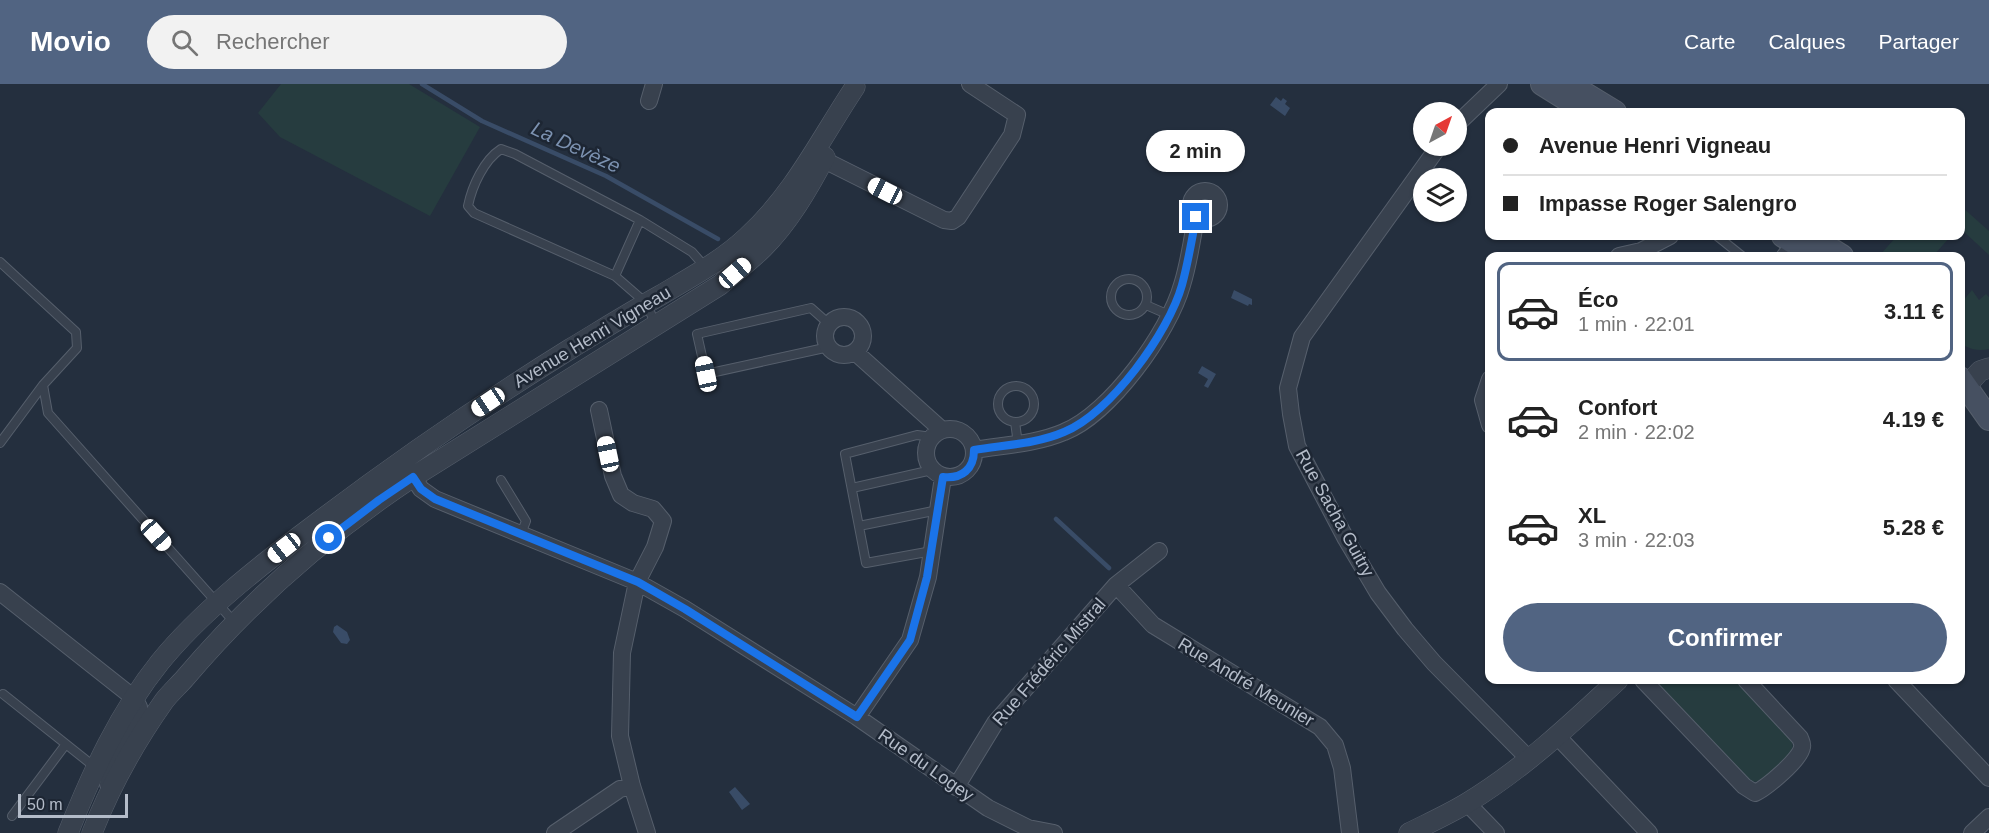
<!DOCTYPE html>
<html lang="fr">
<meta charset="utf-8">
<style>
body{margin:0;font-family:Helvetica,sans-serif;background:#f2f2f2;color:#222;height:100vh;display:flex;flex-direction:column;font-size:22px;white-space:nowrap}
*{box-sizing:border-box;margin:0}
p{font-size:20px;color:#767676}
.icon{flex:none;width:33px;height:33px;fill:none;stroke:currentColor;stroke-width:2;stroke-linecap:round;stroke-linejoin:round}
.map{position:relative;flex:1;overflow:hidden}
.drawer{position:absolute;left:1485px;top:168px;width:480px;height:432px;display:flex;flex-direction:column;background:#fff;border-radius:12px;box-shadow:0 2px 4px #0004}
.drawer>*{flex:none}
.guide{position:absolute;left:1485px;top:24px;width:480px;height:132px;border-radius:12px;box-shadow:0 2px 4px #0004;display:grid;align-content:center;height:132px;padding:0 18px;background:#fff}
.needle{width:39px;rotate:40deg}
.fabs{position:absolute;left:1413px;top:18px;display:grid;gap:12px}
.fabs a{display:grid;place-items:center;width:54px;height:54px;border-radius:50%;background:#fff;box-shadow:0 2px 4px #0004;font-size:30px}
.scale{position:absolute;left:18px;bottom:15px;width:110px;box-sizing:border-box;padding-left:6px;border:3px solid #b4bcc9;border-top:0;font-size:16px;line-height:21px;white-space:nowrap;color:#b4bcc9;-webkit-text-stroke:4px #1d2633;paint-order:stroke}
.end{position:absolute;width:27px;height:27px;margin:-14px;border:8px solid #1a73e8;background:#fff;box-shadow:0 0 0 3px #fff}
.from{border-radius:50%}
.bubble{position:absolute;height:42px;border-radius:21px;background:#fff;box-shadow:0 2px 4px #0004;font-size:20px;font-weight:800;line-height:42px;text-align:center}
.car{position:absolute;width:18px;height:36px;margin:-18px -9px;border-radius:8px;box-shadow:0 0 4px 2px #0007;background:linear-gradient(#fff 24%,#345 0 40%,#fff 0 76%,#345 0 86%,#fff 0)}
.guide b{display:flex;align-items:center;gap:21px;height:57px;font-size:22px}
.guide b+b{border-top:2px solid #e0e0e0}
.guide i{width:15px;height:15px;background:#222}
ul{padding:10px 0 0;list-style:none}
li{display:flex;align-items:center;gap:18px;height:99px;margin:0 12px 9px;padding:0 6px;border:3px solid transparent;border-radius:12px}
li div{flex:1}
li b{display:block;font-size:22px}
li em{font-style:normal;font-weight:800}
li.selected{border-color:#516482}
li>.icon{width:54px;height:54px;stroke-width:1.5}
.action{display:flex;gap:12px;margin-top:auto;padding:12px 18px}
.action a{flex:1;height:69px;border-radius:36px;background:#516482;color:#fff;font-size:24px;font-weight:800;line-height:69px;text-align:center}
header{display:flex;align-items:center;gap:36px;box-sizing:border-box;height:84px;padding:0 30px;background:#516482;color:#fff}
header strong{font-size:28px}
nav{display:flex;gap:33px;margin-inline-start:auto;font-size:21px}
.search{width:420px;height:54px;background:#f2f2f2;display:flex;align-items:center;gap:15px;box-sizing:border-box;padding:0 21px;border-radius:33px;color:#767676;font-size:22px}
.map>svg:first-child{display:block}
.green{fill:#263c3f}
.water{fill:#394c67}
.lines{fill:none;stroke-linecap:round;stroke-linejoin:round}
.stream{stroke:#394c67;stroke-width:4.5}
.service-casing{stroke:#565f6c;stroke-width:10}
.minor-casing{stroke:#565f6c;stroke-width:18}
.tertiary-casing{stroke:#565f6c;stroke-width:21}
.secondary-casing{stroke:#565f6c;stroke-width:24}
.service{stroke:#38414e;stroke-width:8}
.minor{stroke:#38414e;stroke-width:16}
.tertiary{stroke:#38414e;stroke-width:20}
.secondary{stroke:#465061;stroke-width:22}
.route{stroke:#1a73e8;stroke-width:8}
.labels{text-anchor:middle;stroke-width:5;stroke-linejoin:round;paint-order:stroke}
.street-label{font-size:18px;fill:#b4bcc9;stroke:#1d2633}
.water-label{font-size:20px;font-style:italic;fill:#7c92b1;stroke:#1d2633}
</style>
<header>
<strong>Movio</strong>
<div class="search"><svg class="icon" aria-label="search" viewBox="0 0 24 24"><circle cx="10" cy="10" r="6"/><path d="M15 15l6 6"/></svg>Rechercher</div>
<nav><a>Carte</a><a>Calques</a><a>Partager</a></nav>
</header>
<div class="map">
<svg width="1989" height="749" viewBox="0 0 1989 749">
<rect width="100%" height="100%" fill="#242f3e"/>
<path class="green" d="M 281,0 L 409,0 L 480,43 L 430,132 L 280,53 L 258,29 Z
M 1962,123 L 1989,147 L 1989,171 L 1961,145 L 1961,124 Z
M 1897,152 L 1951,152 L 1933,172 L 1879,172 Z
M 1972,206 L 1979,216 L 1986,210 L 1989,213 L 1989,265 C 1979,267 1969,266 1961,259 L 1961,217 L 1962,218 Z
M 1652,596 L 1736,596 L 1792,654 L 1793,670 L 1763,697 L 1751,698 Z"/>
<path class="water" d="M 1276,13 L 1281,17 L 1283,14 L 1287,17 L 1285,20 L 1290,24 L 1285,32 L 1270,21 Z
M 1234,206 L 1252,215 L 1252,221 L 1249,220 L 1248,222 L 1231,214 Z
M 1202,282 L 1216,290 L 1208,304 L 1204,302 L 1208,295 L 1198,289 Z
M 337,541 L 347,548 L 350,556 L 347,560 L 341,559 L 333,548 L 334,543 Z
M 735,703 L 750,720 L 742,726 L 729,708 Z"/>
<g class="lines">
<path class="stream" d="M 422,0 L 482,37 L 606,92 L 718,155
M 1056,435 L 1109,484"/>
<defs>
<path id="service" d="M 1717,152 L 1742,172
M 1780,172 L 1790,158
M 0,178 L 76,248 L 77,264 L 43,301 L 48,329 L 235,539
M 615,192 L 640,136
M1111 213a18 18 0 1 1 36 0a18 18 0 1 1-36 0Z
M 1146,221 L 1169,231
M 656,241 L 646,219 L 615,192 L 474,129 L 468,122 C 472,102 484,76 501,65 L 515,70 L 640,136 L 692,168 L 706,184
M 829,263 L 706,290 L 697,250 L 811,224 L 829,240
M998 320a18 18 0 1 1 36 0a18 18 0 1 1-36 0Z
M 1015,338 L 1018,360
M 0,359 L 43,301
M 501,396 L 526,437 L 521,450
M 852,404 L 932,386
M 859,442 L 938,426
M 932,467 L 866,479 L 845,370 L 917,351 L 932,353
M 3,610 L 96,684
M 12,732 L 66,660"/>
<path id="minor" d="M 649,17 L 654,0
M 1456,41 L 1499,0
M 1439,62 L 1302,253 L 1288,304 L 1291,330 L 1297,362 L 1346,455 L 1378,509 L 1405,545 L 1434,579 L 1530,676
M 824,76 L 944,136 L 952,137 L 958,133 L 1012,51 L 1017,31 L 970,0
M1191 121a14 14 0 1 1 28 0a14 14 0 1 1-28 0Z
M 1619,172 L 1641,167 L 1670,152
M825 252a19 19 0 1 1 38 0a19 19 0 1 1-38 0Z
M 855,268 L 942,346
M 1490,295 L 1483,316 L 1490,341
M 599,326 L 613,392 L 621,411 L 633,419 L 653,425 L 663,437 L 655,463 L 637,498 L 622,569 L 620,652 L 632,702 L 647,749
M926 369a24 24 0 1 1 48 0a24 24 0 1 1-48 0Z
M 974,366 C 1004,361 1036,360 1064,348 C 1110,330 1169,248 1182,201 C 1189,179 1192,156 1196,133
M 407,384 L 421,405 L 435,415 L 637,498 L 685,525 L 857,633 L 988,724 L 1028,744 L 1054,749
M 1116,501 L 1153,541 L 1320,643 L 1335,661 L 1342,684 L 1350,749
M 0,508 L 134,614 L 139,623 L 139,632 L 118,666 L 108,700
M 1643,596 L 1744,702 L 1755,709 C 1766,704 1801,675 1802,663 C 1803,660 1801,657 1800,654 L 1746,596
M 1896,596 L 1989,694
M 857,633 L 910,556 L 928,493 L 943,393
M 1558,653 L 1649,749
M 956,703 L 995,639 L 1116,501 L 1159,467
M 1467,719 L 1496,749
M 555,749 L 620,705 L 632,702
M 1972,749 L 1989,733"/>
<path id="tertiary" d="M 1960,309 L 1980,287 L 1989,284
M 68,749 C 92,689 119,629 160,578 C 200,529 258,483 309,445 C 393,381 480,321 570,265 C 600,247 630,228 661,211 C 691,193 723,176 748,152 C 794,110 821,54 855,3
M 92,749 C 110,703 135,658 164,617 C 170,609 178,602 185,594 C 251,516 328,449 413,393 L 720,201 C 734,189 750,177 763,164 C 789,138 808,105 825,73
M 1409,749 C 1429,739 1449,730 1467,719 C 1523,685 1571,640 1618,596"/>
<path id="secondary" d="M 1542,0 L 1582,25
M 1569,0 L 1615,28
M 1783,152 L 1815,172
M 1810,152 L 1842,172
M 1960,294 L 1989,335"/>
</defs>
<use href="#service" class="service-casing"/>
<use href="#minor" class="minor-casing"/>
<use href="#tertiary" class="tertiary-casing"/>
<use href="#secondary" class="secondary-casing"/>
<use href="#service" class="service"/>
<use href="#minor" class="minor"/>
<use href="#tertiary" class="tertiary"/>
<use href="#secondary" class="secondary"/>
</g>
<g class="lines">
<path class="route" d="M 329,454 L 379,416 L 413,393 L 421,405 L 435,415 L 638,498 L 685,525 L 857,633 L 910,556 L 927,493 L 943,393 C 962,395 974,385 974,366 C 1004,361 1036,360 1064,348 C 1110,330 1169,248 1182,201 C 1188,179 1192,156 1196,133"/>
</g>
<g class="labels">
<g class="street-label">
<text transform="translate(592 253) rotate(-31)" y="6">Avenue Henri Vigneau</text>
<text transform="translate(1335 429) rotate(61)" y="6">Rue Sacha Guitry</text>
<text transform="translate(1049 578) rotate(-49)" y="6">Rue Frédéric Mistral</text>
<text transform="translate(1246 598) rotate(31)" y="6">Rue André Meunier</text>
<text transform="translate(926 681) rotate(35)" y="6">Rue du Logey</text>
</g>
<g class="water-label">
<text transform="translate(576 63) rotate(25)" y="7">La Devèze</text>
</g>
</g>
</svg>
<div class="fabs">
<a><svg class="needle" viewBox="-14 -14 28 28"><path d="M0-13l5 13h-10z" fill="#e53935"/><path d="M0 13l5-13h-10z" fill="#767676"/></svg></a>
<a><svg class="icon" aria-label="layers" viewBox="0 0 24 24"><path d="M12 4l9 5-9 5-9-5zM3 14l9 5 9-5"/></svg></a>
</div>
<div class="scale">50 m</div>
<i class="end from" style="left:329px;top:454px"></i>
<i class="end" style="left:1196px;top:133px"></i>
<div class="bubble" style="left:1146px;top:46px;width:99px">2 min</div>
<i class="car" style="left:885px;top:107px;rotate:297deg"></i>
<i class="car" style="left:735px;top:189px;rotate:49deg"></i>
<i class="car" style="left:706px;top:290px;rotate:348deg"></i>
<i class="car" style="left:488px;top:318px;rotate:236deg"></i>
<i class="car" style="left:608px;top:370px;rotate:348deg"></i>
<i class="car" style="left:156px;top:451px;rotate:138deg"></i>
<i class="car" style="left:284px;top:464px;rotate:232deg"></i>
<div class="guide">
<b><i class="from"></i>Avenue Henri Vigneau</b>
<b><i></i>Impasse Roger Salengro</b>
</div>
<section class="drawer">
<ul>
<li class="selected"><svg class="icon" aria-label="car" viewBox="0 0 24 24"><path d="M5 17H2v-5l4-1 3-4h7l3 4 3 1v5h-3M9 17h6M6 11h13"/><circle cx="7" cy="17" r="2"/><circle cx="17" cy="17" r="2"/></svg><div><b>Éco</b><p>1 min · 22:01</p></div><em>3.11 €</em></li>
<li><svg class="icon" aria-label="car" viewBox="0 0 24 24"><path d="M5 17H2v-5l4-1 3-4h7l3 4 3 1v5h-3M9 17h6M6 11h13"/><circle cx="7" cy="17" r="2"/><circle cx="17" cy="17" r="2"/></svg><div><b>Confort</b><p>2 min · 22:02</p></div><em>4.19 €</em></li>
<li><svg class="icon" aria-label="car" viewBox="0 0 24 24"><path d="M5 17H2v-5l4-1 3-4h7l3 4 3 1v5h-3M9 17h6M6 11h13"/><circle cx="7" cy="17" r="2"/><circle cx="17" cy="17" r="2"/></svg><div><b>XL</b><p>3 min · 22:03</p></div><em>5.28 €</em></li>
</ul>
<div class="action"><a>Confirmer</a></div>
</section>
</div>
